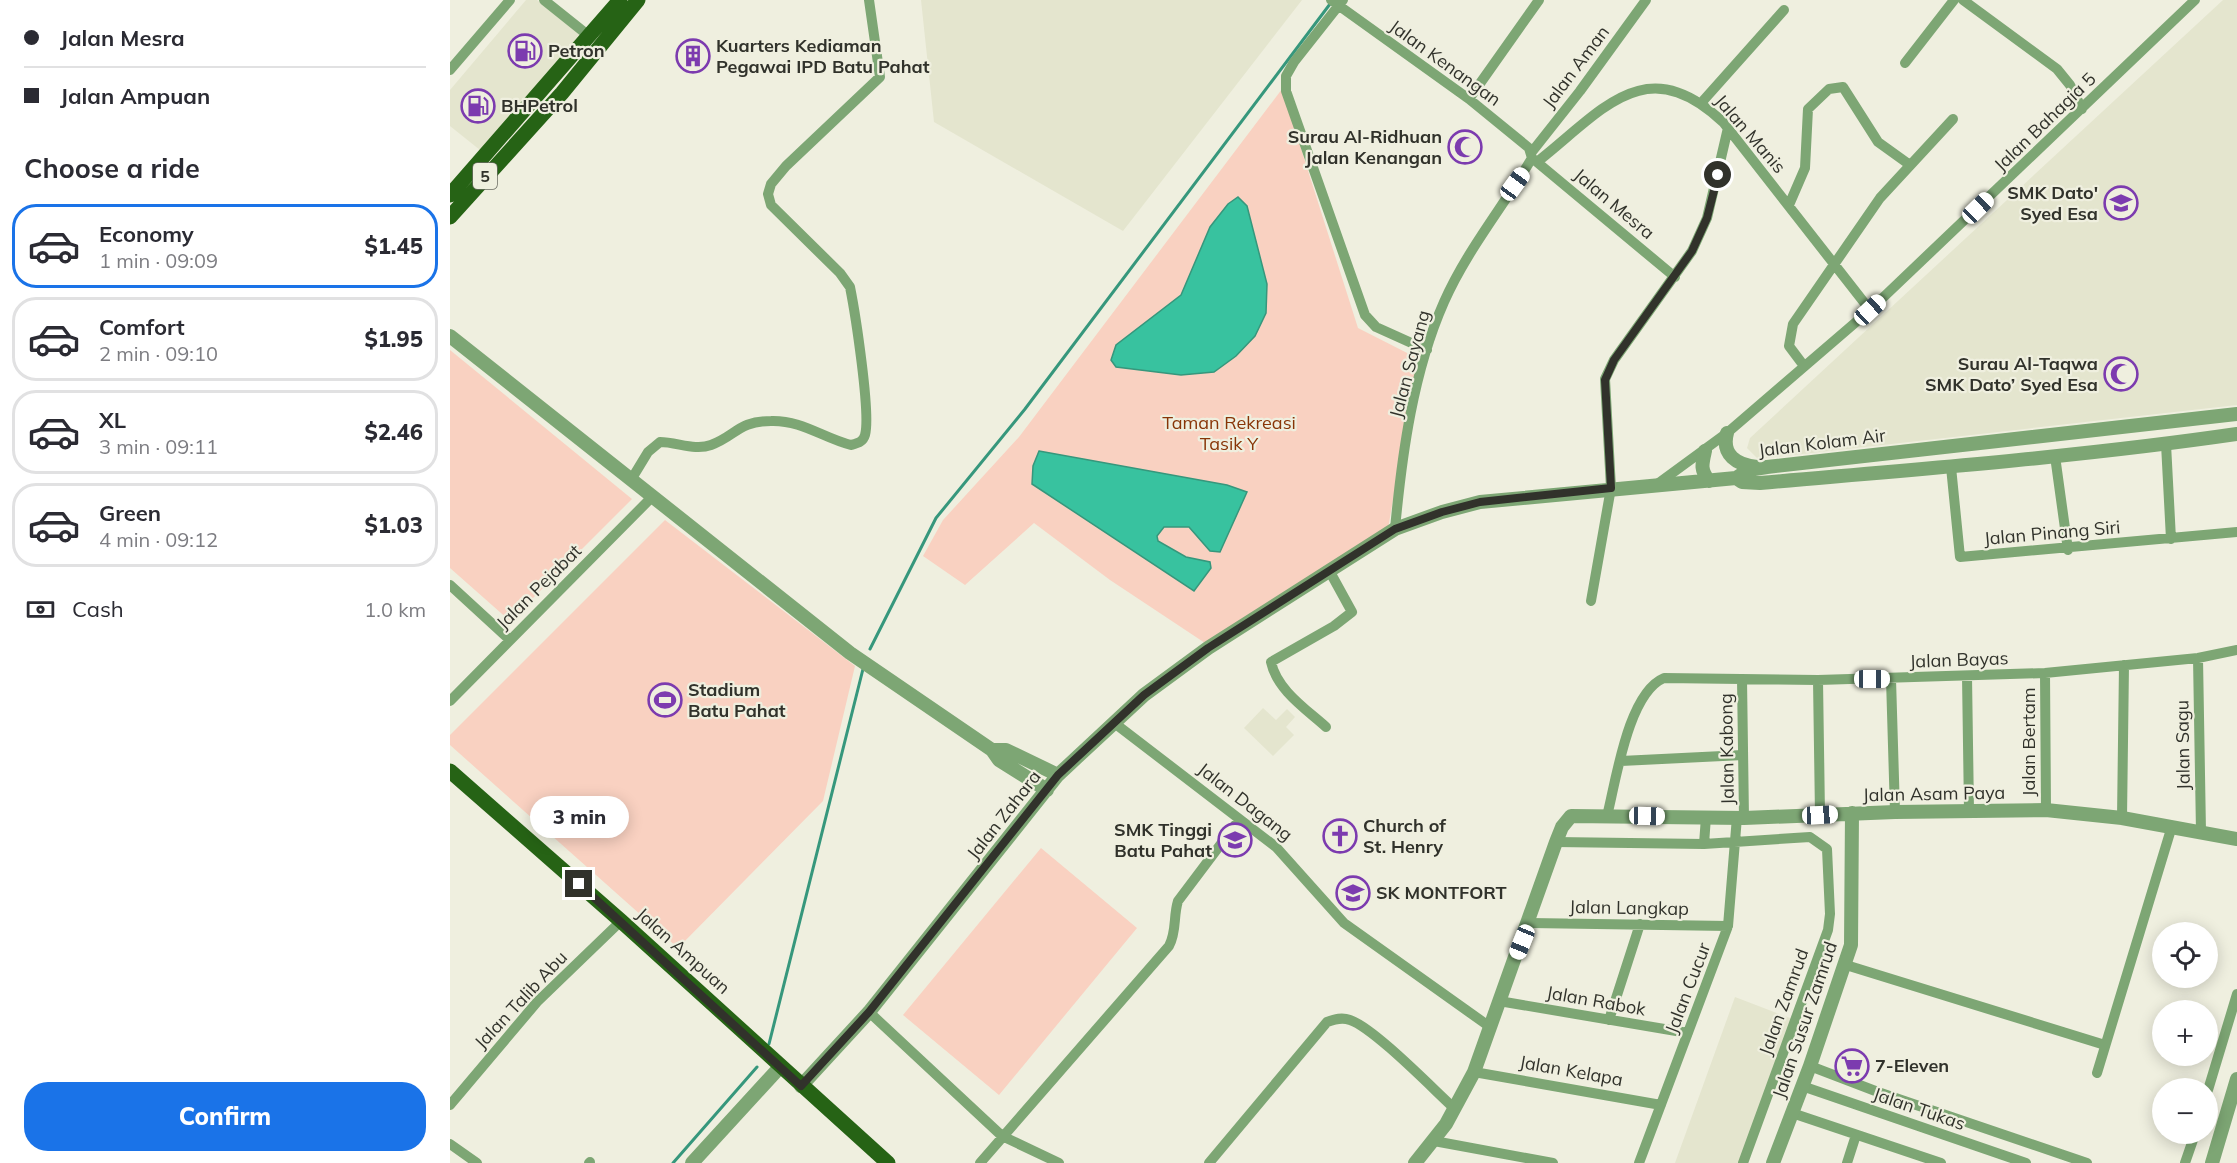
<!DOCTYPE html>
<meta charset="utf-8">
<style>
body{margin:0;font-family:Mulish,sans-serif;background:#f2f2f3;color:#2b2b33;height:100vh;display:flex;flex-direction:column;font-size:22px;white-space:nowrap}
*{box-sizing:border-box;margin:0}
p{font-size:20px;color:#7c7c81}
.icon{flex:none;width:33px;height:33px;fill:none;stroke:currentColor;stroke-width:2;stroke-linecap:round;stroke-linejoin:round}
.map{position:relative;flex:1;overflow:hidden}
.drawer{display:flex;flex-direction:column;background:#fff;width:450px}
.drawer>*{flex:none}
.top-card{display:grid;align-content:center;height:132px;padding:0 24px;background:#fff}
.controls{position:absolute;left:1702px;top:922px;display:grid;gap:12px}
.controls a{display:grid;place-items:center;width:66px;height:66px;border-radius:50%;background:#fff;box-shadow:0 3px 15px #0003;font-size:30px}
.end{position:absolute;width:27px;height:27px;margin:-14px;border:8px solid #31322b;background:#fff;box-shadow:0 0 0 3px #fff}
.from{border-radius:50%}
.bubble{position:absolute;height:42px;border-radius:21px;background:#fff;box-shadow:0 3px 15px #0003;font-size:20px;font-weight:800;line-height:42px;text-align:center}
.car{position:absolute;width:18px;height:36px;margin:-18px -9px;border-radius:8px;box-shadow:0 0 4px 2px #0007;background:linear-gradient(#fff 24%,#345 0 40%,#fff 0 76%,#345 0 86%,#fff 0)}
.top-card b{display:flex;align-items:center;gap:21px;height:57px;font-size:22px}
.top-card b+b{border-top:2px solid #e1e1e2}
.top-card i{width:15px;height:15px;background:#2b2b33}
ul{padding:0;list-style:none}
li{display:flex;align-items:center;gap:18px;height:84px;margin:0 12px 9px;padding:0 12px;border:3px solid #e1e1e2;border-radius:24px}
li div{flex:1}
li b{display:block;font-size:22px}
li em{font-style:normal;font-weight:800}
li.current{border-color:#1a73e8}
li>.icon{width:54px;height:54px;stroke-width:1.5}
h2{padding:0 24px;font-size:27px;line-height:72px}
.pay{display:flex;align-items:center;gap:15px;height:66px;padding:0 24px;font-size:22px}
.pay p{margin-inline-start:auto}
.cta{display:flex;gap:12px;margin-top:auto;padding:12px 24px}
.cta a{flex:1;height:69px;border-radius:24px;background:#1a73e8;color:#fff;font-size:24px;font-weight:800;line-height:69px;text-align:center}
main{display:flex;flex:1;min-height:0}
.map>svg:first-child{display:block}
.built{fill:#e4e5ce}
.green{fill:#f9d1c1}
.water{fill:#38c29f;stroke:#36977c;stroke-width:1.5}
.lines{fill:none;stroke-linecap:round;stroke-linejoin:round}
.stream{stroke:#36977c;stroke-width:3}
.minor{stroke:#7da674;stroke-width:10}
.tertiary{stroke:#7da674;stroke-width:14}
.primary{stroke:#266315;stroke-width:15}
.route{stroke:#31322b;stroke-width:8}
.labels{text-anchor:middle;stroke-width:4.5;stroke-linejoin:round;paint-order:stroke}
.shield{fill:#efefdf;stroke:#6a6b61;stroke-width:1.5}
.shield-label{font-size:16px;font-weight:bold;fill:#31322b}
.poi-label{font-size:18px;font-weight:bold;fill:#31322b;stroke:#efefdf;text-anchor:start}
.street-label{font-size:18px;fill:#31322b;stroke:#efefdf}
.park-label{font-size:18px;fill:#883507;stroke:#efefdf}
</style>
<main>
<section class="drawer">
<div class="top-card">
<b><i class="from"></i>Jalan Mesra</b>
<b><i></i>Jalan Ampuan</b>
</div>
<h2>Choose a ride</h2>
<ul>
<li class="current"><svg class="icon" aria-label="car" viewBox="0 0 24 24"><path d="M5 17H2v-5l4-1 3-4h7l3 4 3 1v5h-3M9 17h6M6 11h13"/><circle cx="7" cy="17" r="2"/><circle cx="17" cy="17" r="2"/></svg><div><b>Economy</b><p>1 min · 09:09</p></div><em>$1.45</em></li>
<li><svg class="icon" aria-label="car" viewBox="0 0 24 24"><path d="M5 17H2v-5l4-1 3-4h7l3 4 3 1v5h-3M9 17h6M6 11h13"/><circle cx="7" cy="17" r="2"/><circle cx="17" cy="17" r="2"/></svg><div><b>Comfort</b><p>2 min · 09:10</p></div><em>$1.95</em></li>
<li><svg class="icon" aria-label="car" viewBox="0 0 24 24"><path d="M5 17H2v-5l4-1 3-4h7l3 4 3 1v5h-3M9 17h6M6 11h13"/><circle cx="7" cy="17" r="2"/><circle cx="17" cy="17" r="2"/></svg><div><b>XL</b><p>3 min · 09:11</p></div><em>$2.46</em></li>
<li><svg class="icon" aria-label="car" viewBox="0 0 24 24"><path d="M5 17H2v-5l4-1 3-4h7l3 4 3 1v5h-3M9 17h6M6 11h13"/><circle cx="7" cy="17" r="2"/><circle cx="17" cy="17" r="2"/></svg><div><b>Green</b><p>4 min · 09:12</p></div><em>$1.03</em></li>
</ul>
<div class="pay"><svg class="icon" aria-label="cash" viewBox="0 0 24 24"><path d="M3 7h18v10H3z"/><circle cx="12" cy="12" r="2"/></svg>Cash<p>1.0 km</p></div>
<div class="cta"><a>Confirm</a></div>
</section>
<div class="map">
<svg width="1787" height="1163" viewBox="0 0 1787 1163">
<rect width="100%" height="100%" fill="#efefdf"/>
<path class="built" d="M 76,0 L 87,0 L 131,35 L 30,150 L 0,126 L 0,90 Z
M 471,0 L 852,0 L 673,231 L 484,122 Z
M 1773,0 L 1787,0 L 1787,405 L 1308,459 L 1297,448 L 1300,438 Z
M 813,708 L 826,720 L 837,709 L 845,717 L 836,727 L 844,735 L 823,756 L 794,728 Z
M 1285,997 L 1348,1021 L 1297,1163 L 1225,1163 Z"/>
<path class="green" d="M 832,89 L 908,328 L 967,358 L 938,529 L 755,643 L 660,580 L 584,523 L 515,585 L 473,556 L 493,520 L 569,437 Z
M 0,350 L 182,499 L 60,621 L 0,568 Z
M 215,520 L 405,666 L 373,801 L 228,948 L 0,745 L 0,735 Z
M 591,848 L 687,928 L 549,1095 L 453,1015 Z"/>
<path class="water" d="M 788,197 L 797,206 L 817,284 L 816,313 L 805,336 L 786,356 L 764,372 L 731,375 L 666,367 L 661,360 L 666,345 L 731,295 L 760,227 L 778,204 Z
M 589,451 L 777,485 L 797,492 L 770,552 L 760,551 L 739,527 L 714,527 L 707,536 L 708,541 L 736,557 L 760,562 L 761,568 L 744,591 L 582,484 L 583,466 Z"/>
<g class="lines">
<path class="stream" d="M 420,649 L 486,518 L 575,409 L 880,4
M 319,1044 L 413,669
M 223,1163 L 307,1067"/>
<path class="minor" d="M 94,0 L 139,36
M 881,0 L 1019,99 L 1079,148 L 1082,158
M 893,0 L 844,62 L 836,76 L 836,91 L 915,315 L 926,327 L 977,350
M 1513,0 L 1607,69 L 1620,85 L 1632,109
M 1455,63 L 1504,0
M 0,70 L 60,0
M 1019,99 L 1089,0
M 1252,102 L 1334,10
M 1081,153 L 1130,91 L 1196,0
M 1082,158 L 1225,277
M 1087,162 C 1152,111 1195,49 1273,122 L 1420,310
M 1339,205 L 1355,168 L 1358,109 L 1379,89 L 1393,87 L 1428,142 L 1460,165
M 1354,366 L 1339,346 L 1343,324 L 1430,198 L 1503,119
M 1716,444 L 1721,539
M 1605,456 L 1618,550
M 1501,467 L 1510,557 L 1787,532
M 181,480 L 198,452 L 210,442 C 227,442 245,451 261,445 C 286,436 288,421 321,421 C 352,420 373,438 401,445 C 408,443 413,442 415,435 C 421,414 405,312 400,287 L 390,273 L 321,205 L 318,194 L 321,184 L 336,166 L 430,77 L 419,0
M 1206,485 L 1277,433 L 1420,310 L 1745,0
M 945,529 C 952,454 963,372 994,302 C 1017,250 1053,207 1082,158
M 0,585 L 60,640
M 1141,601 L 1161,488 L 1155,379 L 1164,360 L 1242,251 L 1257,218 L 1278,128
M 1748,658 L 1751,832
M 1595,673 L 1596,810
M 1517,676 L 1519,811
M 1292,679 L 1294,818
M 1441,679 L 1445,812
M 1368,680 L 1370,815
M 0,701 L 202,497
M 663,722 L 826,847 L 894,923 L 1040,1027
M 876,727 C 856,709 827,690 821,662 L 884,626 L 902,612 L 880,572
M 1171,761 L 1293,755
M 1157,816 C 1166,781 1178,693 1214,678 L 1368,680 L 1595,673 L 1748,658 L 1787,650
M 1672,818 L 1674,665
M 1106,842 L 1254,844 L 1360,837 L 1377,849 L 1380,914 L 1378,930 L 1293,1163
M 1254,844 L 1256,817
M 1080,923 L 1278,926
M 1396,965 L 1655,1045
M 1049,1001 L 1238,1033
M 419,1012 L 552,1136 L 609,1163
M 1159,1020 L 1190,924
M 1360,1066 L 1428,1092 L 1637,1163
M 1024,1072 L 1211,1105
M 1647,1073 L 1722,826
M 1352,1086 L 1576,1163
M 1758,1090 L 1787,994
M 0,1105 L 87,1002 L 171,921
M 1342,1113 L 1491,1163
M 984,1141 L 1103,1163
M 0,1144 L 27,1163
M 139,1163 L 140,1162
M 530,1163 L 719,946 C 727,931 723,917 728,901 L 789,820
M 759,1163 L 877,1022 C 885,1019 892,1017 900,1020 C 924,1028 983,1089 1005,1109
M 1189,1163 L 1278,926 L 1287,817
M 1397,1163 L 1406,1135
M 1735,1163 L 1745,1134"/>
<path class="tertiary" d="M 0,336 L 400,653 L 542,750 L 549,760 L 597,790
M 1277,433 C 1271,455 1287,465 1307,467
M 1255,451 C 1252,464 1250,470 1259,481
M 1286,478 L 1298,470 L 1317,467 L 1787,414
M 1286,478 L 1292,482 L 1310,483 C 1469,469 1629,457 1787,434
M 542,750 L 556,750 L 608,775
M 351,1086 L 419,1012 L 608,775 L 694,695 L 758,648 L 945,529 L 992,512 L 1030,502 L 1286,478
M 242,1163 L 330,1067
M 965,1163 L 996,1124 L 1024,1072 L 1106,842 L 1112,827 L 1121,816 L 1294,818 L 1445,812 L 1596,810 L 1672,818 L 1787,839
M 1323,1163 L 1360,1066 L 1401,945 L 1402,813
M 1762,1163 L 1787,1079"/>
<path class="primary" d="M 0,195 L 170,0
M 0,217 L 112,93 L 188,0
M 0,771 L 171,921 L 438,1163"/>
</g>
<g class="lines">
<path class="route" d="M 129,884 L 351,1086 L 419,1012 L 608,775 L 694,695 L 758,648 L 945,529 L 992,512 L 1030,502 L 1161,488 L 1155,380 L 1164,360 L 1242,251 L 1257,218 L 1268,175"/>
</g>
<defs>
<symbol id="fuel-ring" viewBox="-11 -11 22 22"><circle r="9.5" fill="#efefdf" stroke="#7c3baf" stroke-width="1.5"/><path d="M-5.5-6h7V0h2V4h1.3V-2.5L3-4.5l.8-.8L6-3V5H2.5V1h-1V6h-7ZM-4.2-4.7v3.2H.2V-4.7Z" fill="#7c3baf"/></symbol>
<symbol id="building-ring" viewBox="-11 -11 22 22"><circle r="9.5" fill="#efefdf" stroke="#7c3baf" stroke-width="1.5"/><path d="M-4-6H4V6H1V3H-1V6H-4ZM-2.5-4.3h1.7v1.8h-1.7ZM.8-4.3h1.7v1.8H.8ZM-2.5-1h1.7V.8h-1.7ZM.8-1h1.7V.8H.8Z" fill="#7c3baf"/></symbol>
<symbol id="mosque-ring" viewBox="-11 -11 22 22"><circle r="9.5" fill="#efefdf" stroke="#7c3baf" stroke-width="1.5"/><path d="M3.5-4.9A6 6 0 1 0 3.5 4.9A5 5 0 1 1 3.5-4.9Z" fill="#7c3baf"/></symbol>
<symbol id="school-ring" viewBox="-11 -11 22 22"><circle r="9.5" fill="#efefdf" stroke="#7c3baf" stroke-width="1.5"/><path d="M0-5L7-2L0 1L-7-2ZM-4 1L0 2.5L4 1V4Q0 6-4 4Z" fill="#7c3baf"/></symbol>
<symbol id="stadium-ring" viewBox="-11 -11 22 22"><circle r="9.5" fill="#efefdf" stroke="#7c3baf" stroke-width="1.5"/><path d="M0-5a6.5 5 0 1 0 0 10a6.5 5 0 1 0 0-10ZM-3.5-1.8h7v3.6h-7Z" fill="#7c3baf"/></symbol>
<symbol id="church-ring" viewBox="-11 -11 22 22"><circle r="9.5" fill="#efefdf" stroke="#7c3baf" stroke-width="1.5"/><path d="M-1.2-6h2.4v3.5h3.3v2.4h-3.3V6h-2.4V-.1h-3.3v-2.4h3.3Z" fill="#7c3baf"/></symbol>
<symbol id="supermarket-ring" viewBox="-11 -11 22 22"><circle r="9.5" fill="#efefdf" stroke="#7c3baf" stroke-width="1.5"/><path d="M-6-5.5h2.5l.6 2H6L4.5 2H-2.5L-4.4-4H-6ZM-1.5 3.2a1.3 1.3 0 1 0 .1 0ZM3 3.2a1.3 1.3 0 1 0 .1 0Z" fill="#7c3baf"/></symbol>
</defs>
<g fill-rule="evenodd">
<use href="#fuel-ring" x="56" y="32" width="38" height="38"/>
<use href="#building-ring" x="224" y="37" width="38" height="38"/>
<use href="#fuel-ring" x="9" y="87" width="38" height="38"/>
<use href="#mosque-ring" x="996" y="128" width="38" height="38"/>
<use href="#school-ring" x="1652" y="184" width="38" height="38"/>
<use href="#mosque-ring" x="1652" y="355" width="38" height="38"/>
<use href="#stadium-ring" x="196" y="681" width="38" height="38"/>
<use href="#church-ring" x="871" y="817" width="38" height="38"/>
<use href="#school-ring" x="766" y="821" width="38" height="38"/>
<use href="#school-ring" x="884" y="874" width="38" height="38"/>
<use href="#supermarket-ring" x="1383" y="1047" width="38" height="38"/>
</g>
<g class="labels">
<rect class="shield" x="23" y="163" width="24" height="26" rx="4.5"/>
<g class="shield-label">
<text x="35" y="182">5</text>
</g>
<g class="poi-label">
<text x="266" y="52">Kuarters Kediaman<tspan x="266" dy="21">Pegawai IPD Batu Pahat</tspan></text>
<text x="98" y="57">Petron</text>
<text x="51" y="112">BHPetrol</text>
<text x="992" y="143" text-anchor="end">Surau Al-Ridhuan<tspan x="992" dy="21">Jalan Kenangan</tspan></text>
<text x="1648" y="199" text-anchor="end">SMK Dato'<tspan x="1648" dy="21">Syed Esa</tspan></text>
<text x="1648" y="370" text-anchor="end">Surau Al-Taqwa<tspan x="1648" dy="21">SMK Dato’ Syed Esa</tspan></text>
<text x="238" y="696">Stadium<tspan x="238" dy="21">Batu Pahat</tspan></text>
<text x="913" y="832">Church of<tspan x="913" dy="21">St. Henry</tspan></text>
<text x="762" y="836" text-anchor="end">SMK Tinggi<tspan x="762" dy="21">Batu Pahat</tspan></text>
<text x="926" y="899">SK MONTFORT</text>
<text x="1425" y="1072">7-Eleven</text>
</g>
<g class="street-label">
<text transform="translate(995 63) rotate(36)" y="6">Jalan Kenangan</text>
<text transform="translate(1126 67) rotate(-53)" y="6">Jalan Aman</text>
<text transform="translate(1595 122) rotate(-44)" y="6">Jalan Bahagia 5</text>
<text transform="translate(1300 134) rotate(49)" y="6">Jalan Manis</text>
<text transform="translate(1164 204) rotate(40)" y="6">Jalan Mesra</text>
<text transform="translate(960 364) rotate(-75)" y="6">Jalan Sayang</text>
<text transform="translate(1372 443) rotate(-7)" y="6">Jalan Kolam Air</text>
<text transform="translate(1602 533) rotate(-5)" y="6">Jalan Pinang Siri</text>
<text transform="translate(89 587) rotate(-45)" y="6">Jalan Pejabat</text>
<text transform="translate(1509 660) rotate(-2)" y="6">Jalan Bayas</text>
<text transform="translate(1579 742) rotate(-90)" y="6">Jalan Bertam</text>
<text transform="translate(1733 745) rotate(-91)" y="6">Jalan Sagu</text>
<text transform="translate(1277 749) rotate(-91)" y="6">Jalan Kabong</text>
<text transform="translate(1484 794) rotate(-1)" y="6">Jalan Asam Paya</text>
<text transform="translate(795 802) rotate(38)" y="6">Jalan Dagang</text>
<text transform="translate(554 815) rotate(-52)" y="6">Jalan Zahara</text>
<text transform="translate(1179 908) rotate(1)" y="6">Jalan Langkap</text>
<text transform="translate(233 951) rotate(42)" y="6">Jalan Ampuan</text>
<text transform="translate(1238 988) rotate(-69)" y="6">Jalan Cucur</text>
<text transform="translate(71 1000) rotate(-47)" y="6">Jalan Talib Abu</text>
<text transform="translate(1146 1001) rotate(10)" y="6">Jalan Rabok</text>
<text transform="translate(1334 1002) rotate(-70)" y="6">Jalan Zamrud</text>
<text transform="translate(1355 1020) rotate(-71)" y="6">Jalan Susur Zamrud</text>
<text transform="translate(1121 1071) rotate(10)" y="6">Jalan Kelapa</text>
<text transform="translate(1469 1109) rotate(19)" y="6">Jalan Tukas</text>
</g>
<g class="park-label">
<text x="779" y="429">Taman Rekreasi<tspan x="779" dy="21">Tasik Y</tspan></text>
</g>
</g>
</svg>
<div class="controls">
<a><svg class="icon" aria-label="locate" viewBox="0 0 24 24"><circle cx="12" cy="12" r="6"/><path d="M12 2v4M12 18v4M2 12h4M18 12h4"/></svg></a>
<a>+</a>
<a>−</a>
</div>
<i class="end from" style="left:1268px;top:175px"></i>
<i class="end" style="left:129px;top:884px"></i>
<div class="bubble" style="left:80px;top:796px;width:99px">3 min</div>
<i class="car" style="left:1065px;top:184px;rotate:36deg"></i>
<i class="car" style="left:1528px;top:208px;rotate:46deg"></i>
<i class="car" style="left:1420px;top:310px;rotate:47deg"></i>
<i class="car" style="left:1422px;top:679px;rotate:90deg"></i>
<i class="car" style="left:1370px;top:815px;rotate:87deg"></i>
<i class="car" style="left:1197px;top:816px;rotate:91deg"></i>
<i class="car" style="left:1072px;top:942px;rotate:202deg"></i>
</div>
</main>
